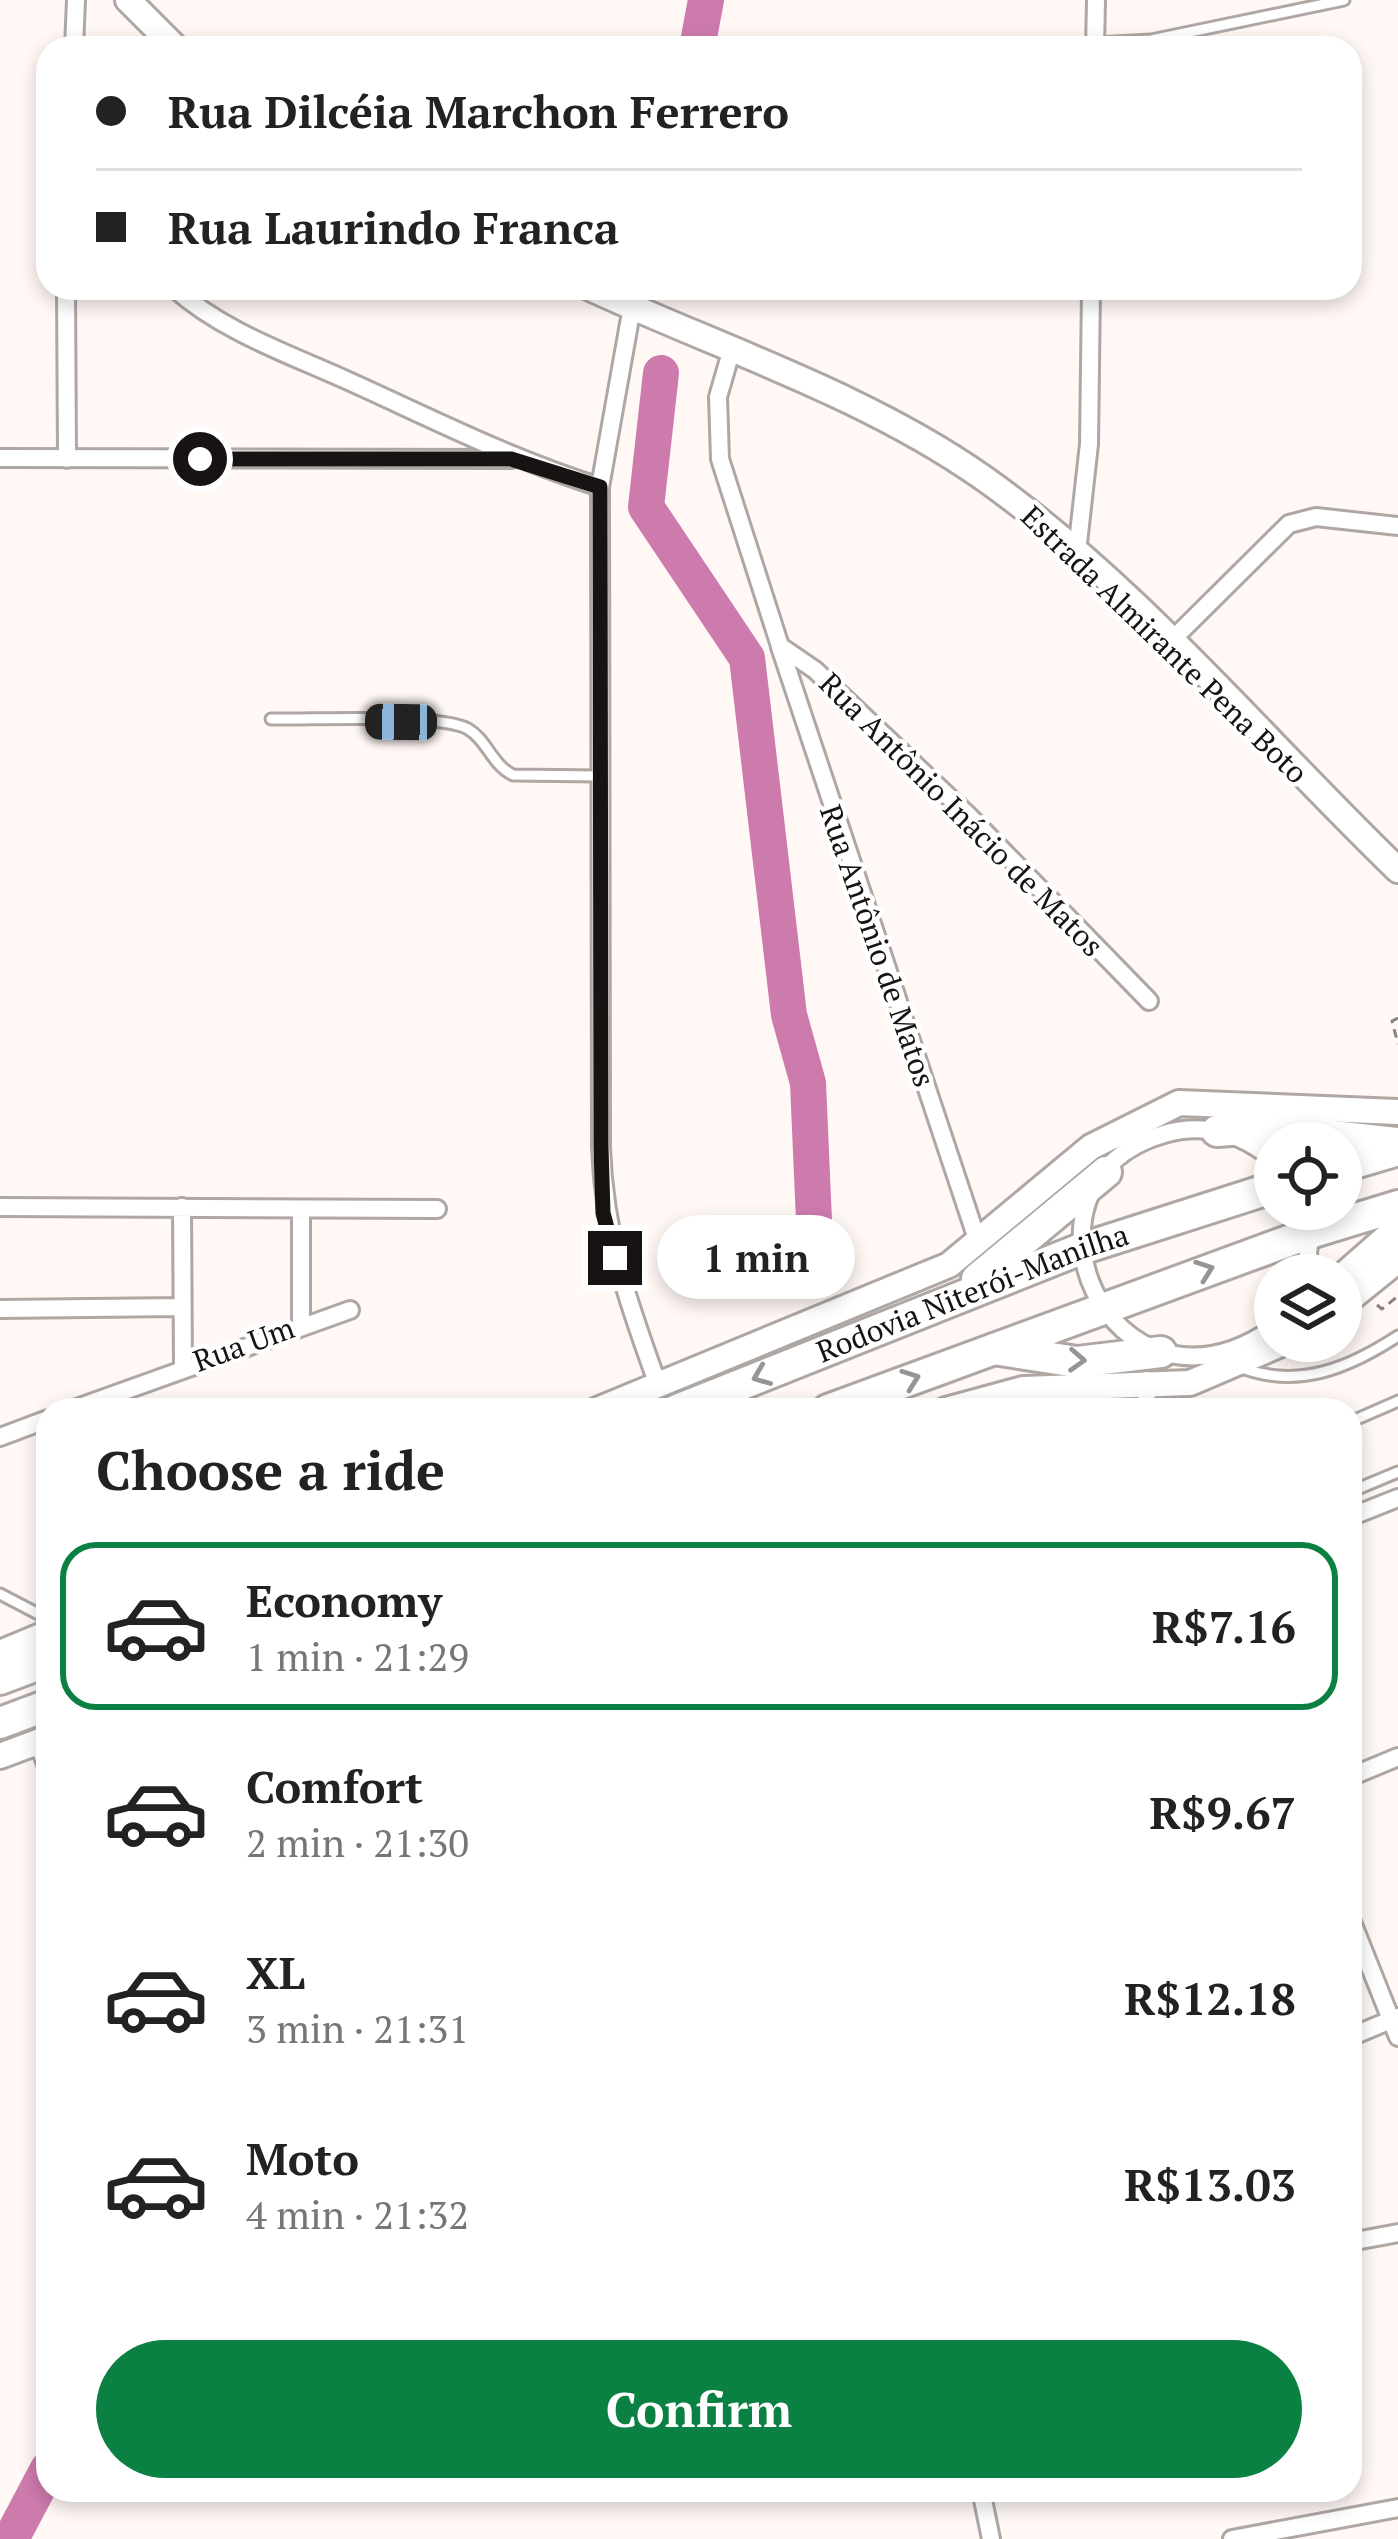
<!DOCTYPE html>
<meta charset="utf-8">
<style>
body{margin:0;font-family:"PT Serif",serif;background:#f2f2f2;color:#222;height:100vh;display:flex;flex-direction:column;font-size:45px;white-space:nowrap}
*{box-sizing:border-box;margin:0}
p{font-size:39px;color:#767676}
.icon{flex:none;width:66px;height:66px;fill:none;stroke:currentColor;stroke-width:2;stroke-linecap:round;stroke-linejoin:round}
.map{position:relative;flex:1;overflow:hidden}
.panel{position:absolute;left:36px;top:1398px;width:1326px;height:1104px;display:flex;flex-direction:column;background:#fff;border-radius:36px;box-shadow:0 6px 18px #0003}
.panel>*{flex:none}
.banner{position:absolute;left:36px;top:36px;width:1326px;height:264px;border-radius:36px;box-shadow:0 6px 18px #0003;display:grid;align-content:center;height:264px;padding:0 60px;background:#fff}
.controls{position:absolute;left:1254px;top:1122px;display:grid;gap:24px}
.controls a{display:grid;place-items:center;width:108px;height:108px;border-radius:50%;background:#fff;box-shadow:0 6px 18px #0003;font-size:60px}
.end{position:absolute;width:54px;height:54px;margin:-27px;border:15px solid #161312;background:#fff;box-shadow:0 0 0 6px #fff}
.from{border-radius:50%}
.bubble{position:absolute;height:84px;border-radius:42px;background:#fff;box-shadow:0 6px 18px #0003;font-size:39px;font-weight:700;line-height:84px;text-align:center}
.car{position:absolute;width:36px;height:72px;margin:-36px -18px;border-radius:15px;box-shadow:0 0 9px 3px #0007;background:linear-gradient(#222 24%,#8ab4d8 0 40%,#222 0 76%,#8ab4d8 0 86%,#222 0)}
.banner b{display:flex;align-items:center;gap:42px;height:114px;font-size:45px}
.banner b+b{border-top:3px solid #e0e0e0}
.banner i{width:30px;height:30px;background:#222}
ul{padding:0;list-style:none}
li{display:flex;align-items:center;gap:36px;height:168px;margin:0 24px 18px;padding:0 36px;border:6px solid transparent;border-radius:36px}
li div{flex:1}
li b{display:block;font-size:45px}
li em{font-style:normal;font-weight:700}
li.current{border-color:#0b8043}
li>.icon{width:108px;height:108px;stroke-width:1.5}
h2{padding:0 60px;font-size:54px;line-height:144px}
.primary-button{display:flex;gap:24px;margin-top:auto;padding:24px 60px}
.primary-button a{flex:1;height:138px;border-radius:72px;background:#0b8043;color:#fff;font-size:48px;font-weight:700;line-height:138px;text-align:center}
.map>svg:first-child{display:block}
.lines{fill:none;stroke-linecap:round;stroke-linejoin:round}
.river{stroke:#cd7bad;stroke-width:36}
.lane-casing{stroke:#aea7a3;stroke-width:15}
.street-casing{stroke:#aea7a3;stroke-width:22}
.secondary-casing{stroke:#aea7a3;stroke-width:30}
.highway-casing{stroke:#aea7a3;stroke-width:36}
.path{stroke:#878381;stroke-width:3;stroke-dasharray:9 6;stroke-linecap:butt}
.lane{stroke:#fff;stroke-width:9}
.street{stroke:#fff;stroke-width:16}
.secondary{stroke:#fff;stroke-width:24}
.highway{stroke:#fff;stroke-width:30}
.oneway{stroke:#969594}
.route{stroke:#161312;stroke-width:15}
.labels{text-anchor:middle;stroke-width:9;stroke-linejoin:round;paint-order:stroke}
.street-label{font-size:30px;fill:#161312;stroke:#fff}
</style>
<div class="map">
<svg width="1398" height="2539" viewBox="0 0 1398 2539">
<rect width="100%" height="100%" fill="#fff8f5"/>
<g class="lines">
<path class="river" d="M 697,48 L 706,0
M 661,373 L 646,507 L 747,658 L 789,1015 L 808,1083 L 816,1267
M 11,2539 L 48,2469"/>
<defs>
<path id="lane" d="M 1096,43 L 1151,40 L 1344,0
M 271,719 C 310,720 440,713 468,729 C 487,740 492,765 513,775 L 600,776
M 1242,1368 C 1299,1389 1349,1368 1398,1336
M 1350,1422 L 1398,1401
M 1350,1492 L 1398,1472
M 0,1594 L 48,1619
M 36,1748 L 48,1778"/>
<path id="street" d="M 74,48 L 76,0
M 1095,48 L 1096,0
M 66,288 L 67,459
M 174,288 C 222,331 286,353 344,379 C 433,419 506,457 600,487
M 632,307 L 600,487 L 601,1147 C 604,1236 628,1302 658,1385
M 731,352 L 718,397 L 720,459 L 780,646 L 815,670 L 969,816 L 1149,1001
M 0,458 L 511,459
M 1077,552 L 1089,444 L 1091,288
M 1170,642 L 1289,524 L 1316,517 L 1398,526
M 780,647 L 979,1245
M 1275,1161 C 1243,1134 1205,1122 1164,1134 C 998,1181 1108,1443 1275,1327
M 0,1207 L 437,1209
M 182,1207 L 183,1367
M 1306,1209 L 1310,1233 L 1306,1275
M 301,1210 L 301,1323
M 0,1309 L 179,1307
M 71,1410 L 350,1310
M 1146,1410 L 1147,1380
M 0,1437 L 48,1419
M 1350,1517 L 1398,1498
M 1350,1777 L 1398,1757
M 1350,1917 L 1398,2037
M 1350,2037 L 1398,2017
M 1350,2242 L 1398,2233
M 981,2490 L 991,2539
M 1232,2539 L 1398,2508"/>
<path id="secondary" d="M 128,0 L 176,48
M 590,288 C 720,348 865,395 982,477 C 1137,586 1262,739 1398,870
M 1341,1306 L 1398,1260
M 597,1410 L 949,1265 L 1091,1147 L 1179,1103 L 1398,1112
M 946,1410 L 1023,1389 L 1190,1383 L 1288,1341
M 0,1653 L 48,1633
M 0,1756 L 48,1738"/>
<g id="highway">
<path d="M 1217,1131 L 1260,1128 L 1398,1143"/>
<path d="M 1341,1167 L 1398,1150"/>
<path d="M 977,1279 L 1106,1172"/>
<path d="M 1341,1281 L 1398,1231"/>
<path d="M 994,1349 L 1077,1362 L 1161,1352"/>
<path id="s1" d="M 677,1410 L 1081,1249 L 1275,1187"/>
<path d="M 828,1410 L 1310,1233 L 1398,1206"/>
<path d="M 0,1679 L 48,1661"/>
<path d="M 0,1723 L 48,1705"/>
</g>
</defs>
<use href="#lane" class="lane-casing"/>
<use href="#street" class="street-casing"/>
<use href="#secondary" class="secondary-casing"/>
<use href="#highway" class="highway-casing"/>
<path class="path" d="M 1398,1018 L 1392,1021 L 1398,1044
M 1377,1305 L 1382,1309 L 1398,1296"/>
<use href="#lane" class="lane"/>
<use href="#street" class="street"/>
<use href="#secondary" class="secondary"/>
<use href="#highway" class="highway"/>
</g>
<defs><path id="oneway-chevron" d="M-2-3.5L2.5 0L-2 3.5" fill="none" stroke-width="1.6" stroke-linecap="round" stroke-linejoin="round" transform="scale(3)"/></defs>
<g class="oneway">
<use href="#oneway-chevron" transform="translate(1205 1270) rotate(-20)"/>
<use href="#oneway-chevron" transform="translate(1077 1360) rotate(3)"/>
<use href="#oneway-chevron" transform="translate(761 1376) rotate(158)"/>
<use href="#oneway-chevron" transform="translate(911 1379) rotate(-20)"/>
</g>
<g class="lines">
<path class="route" d="M 200,459 L 511,459 L 600,487 L 601,1147 L 603,1213 L 615,1258"/>
</g>
<g class="labels">
<g class="street-label">
<text transform="translate(1164 645) rotate(44)" y="10">Estrada Almirante Pena Boto</text>
<text transform="translate(961 815) rotate(45)" y="10">Rua Antônio Inácio de Matos</text>
<text transform="translate(877 946) rotate(71)" y="10">Rua Antônio de Matos</text>
<text dy="10" stroke="none"><textPath href="#s1" startOffset="318">Rodovia Niterói-Manilha</textPath></text>
<text transform="translate(244 1345) rotate(-20)" y="10">Rua Um</text>
</g>
</g>
</svg>
<div class="controls">
<a><svg class="icon" aria-label="locate" viewBox="0 0 24 24"><circle cx="12" cy="12" r="6"/><path d="M12 2v4M12 18v4M2 12h4M18 12h4"/></svg></a>
<a><svg class="icon" aria-label="layers" viewBox="0 0 24 24"><path d="M12 4l9 5-9 5-9-5zM3 14l9 5 9-5"/></svg></a>
</div>
<i class="end from" style="left:200px;top:459px"></i>
<i class="end" style="left:615px;top:1258px"></i>
<div class="bubble" style="left:657px;top:1215px;width:198px">1 min</div>
<i class="car" style="left:401px;top:722px;rotate:271deg"></i>
<div class="banner">
<b><i class="from"></i>Rua Dilcéia Marchon Ferrero</b>
<b><i></i>Rua Laurindo Franca</b>
</div>
<section class="panel">
<h2>Choose a ride</h2>
<ul>
<li class="current"><svg class="icon" aria-label="car" viewBox="0 0 24 24"><path d="M5 17H2v-5l4-1 3-4h7l3 4 3 1v5h-3M9 17h6M6 11h13"/><circle cx="7" cy="17" r="2"/><circle cx="17" cy="17" r="2"/></svg><div><b>Economy</b><p>1 min · 21:29</p></div><em>R$7.16</em></li>
<li><svg class="icon" aria-label="car" viewBox="0 0 24 24"><path d="M5 17H2v-5l4-1 3-4h7l3 4 3 1v5h-3M9 17h6M6 11h13"/><circle cx="7" cy="17" r="2"/><circle cx="17" cy="17" r="2"/></svg><div><b>Comfort</b><p>2 min · 21:30</p></div><em>R$9.67</em></li>
<li><svg class="icon" aria-label="car" viewBox="0 0 24 24"><path d="M5 17H2v-5l4-1 3-4h7l3 4 3 1v5h-3M9 17h6M6 11h13"/><circle cx="7" cy="17" r="2"/><circle cx="17" cy="17" r="2"/></svg><div><b>XL</b><p>3 min · 21:31</p></div><em>R$12.18</em></li>
<li><svg class="icon" aria-label="car" viewBox="0 0 24 24"><path d="M5 17H2v-5l4-1 3-4h7l3 4 3 1v5h-3M9 17h6M6 11h13"/><circle cx="7" cy="17" r="2"/><circle cx="17" cy="17" r="2"/></svg><div><b>Moto</b><p>4 min · 21:32</p></div><em>R$13.03</em></li>
</ul>
<div class="primary-button"><a>Confirm</a></div>
</section>
</div>
